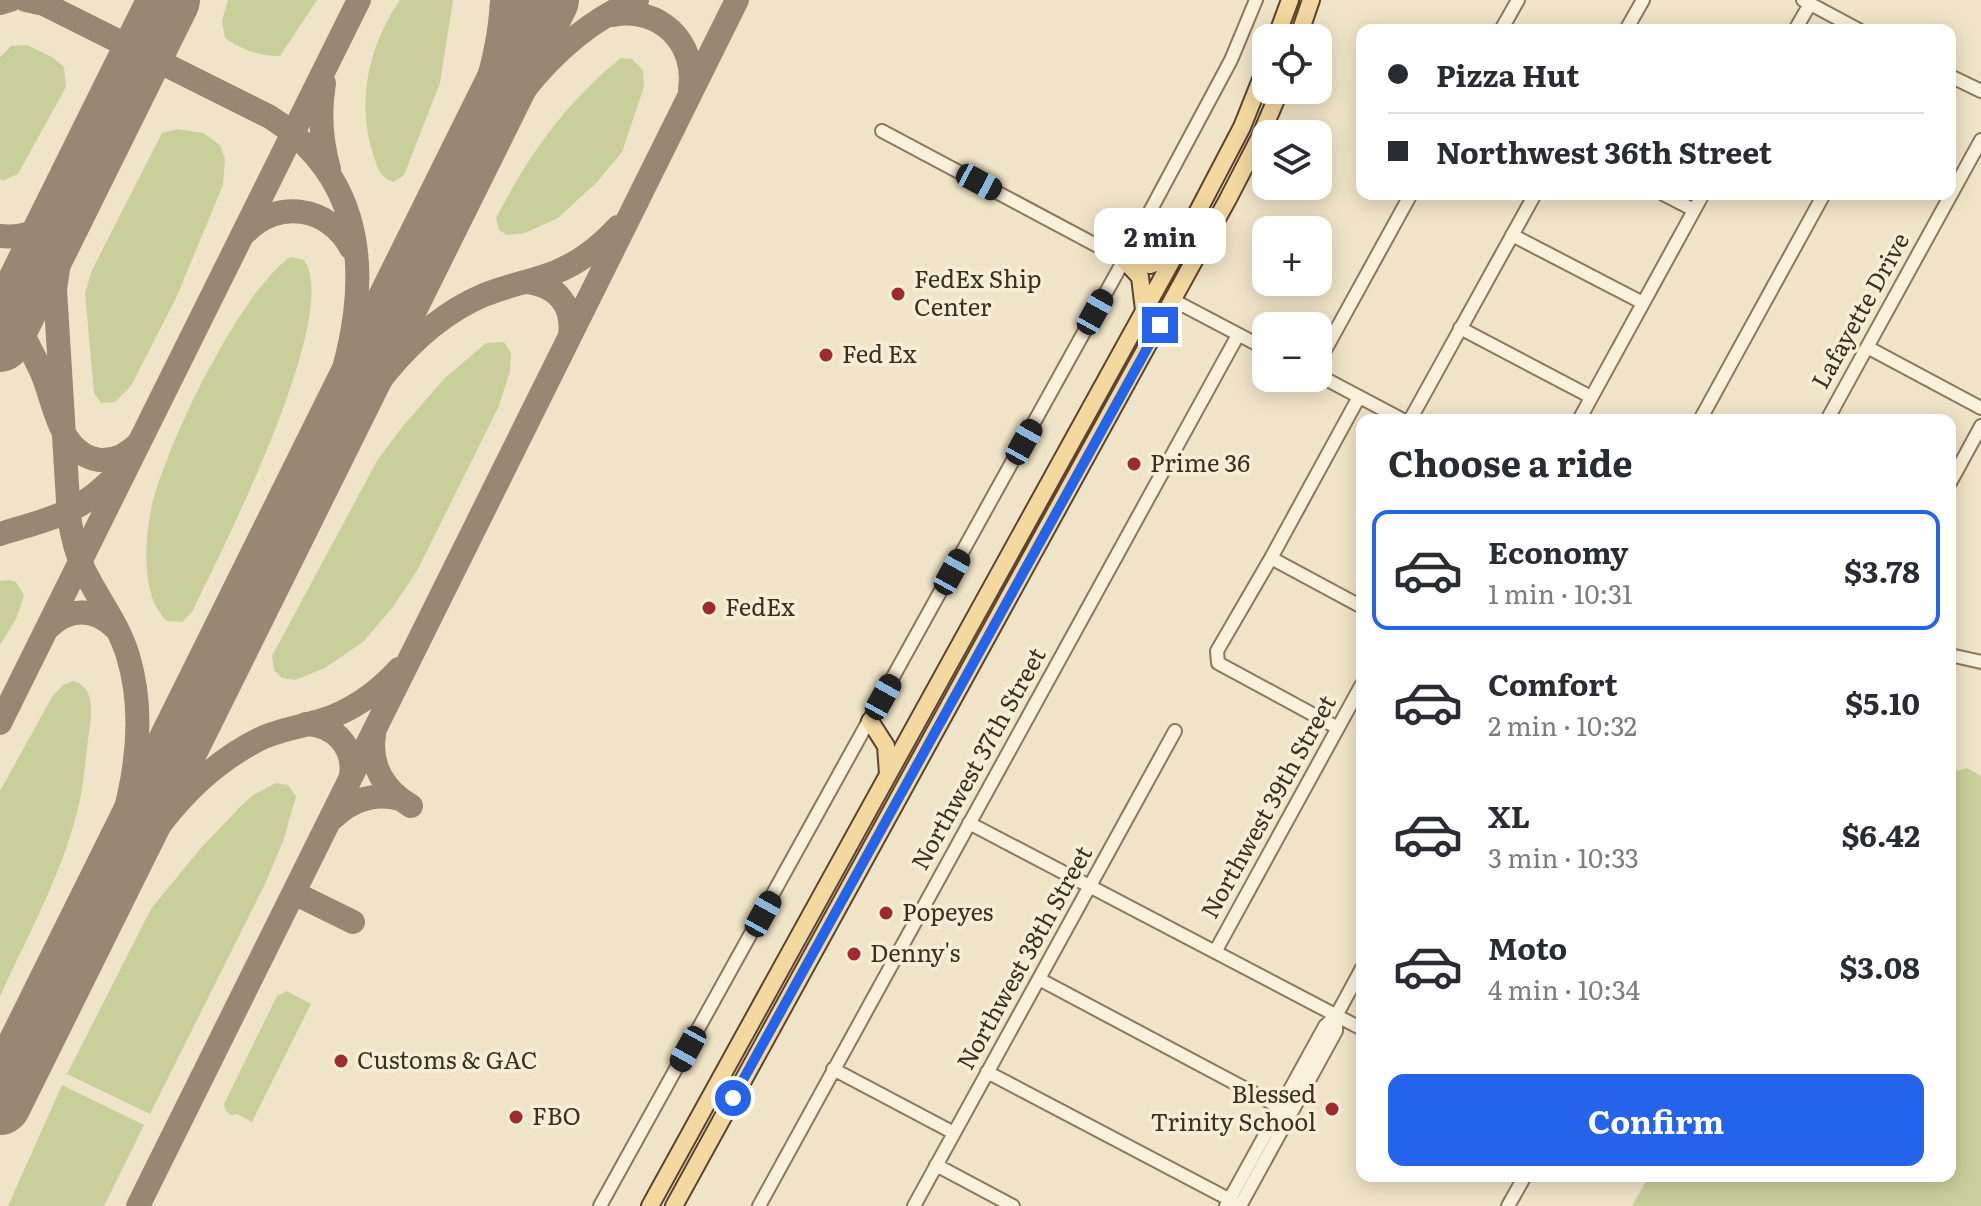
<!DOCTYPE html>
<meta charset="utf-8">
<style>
body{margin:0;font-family:Literata,serif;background:#f7f7f7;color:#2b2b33;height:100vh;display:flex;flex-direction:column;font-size:30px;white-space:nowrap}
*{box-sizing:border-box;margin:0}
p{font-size:26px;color:#7c7c81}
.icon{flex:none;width:44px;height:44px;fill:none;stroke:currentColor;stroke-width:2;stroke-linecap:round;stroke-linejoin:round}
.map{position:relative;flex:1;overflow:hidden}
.details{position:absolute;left:1356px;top:414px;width:600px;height:768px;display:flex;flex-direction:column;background:#fff;border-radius:16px;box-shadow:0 4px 20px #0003}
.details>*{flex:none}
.guide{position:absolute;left:1356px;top:24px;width:600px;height:176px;border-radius:16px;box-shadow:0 4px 20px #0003;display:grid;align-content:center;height:176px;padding:0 32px;background:#fff}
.controls{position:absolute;left:1252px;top:24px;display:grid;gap:16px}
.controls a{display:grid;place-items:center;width:80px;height:80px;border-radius:16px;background:#fff;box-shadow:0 4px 20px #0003;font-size:40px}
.end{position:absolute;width:36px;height:36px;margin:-18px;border:10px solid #2563eb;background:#fff;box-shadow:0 0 0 4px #fff}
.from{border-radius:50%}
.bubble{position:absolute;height:56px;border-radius:16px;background:#fff;box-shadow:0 4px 20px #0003;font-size:26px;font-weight:700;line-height:56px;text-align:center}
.car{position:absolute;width:24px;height:48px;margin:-24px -12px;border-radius:10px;box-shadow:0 0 6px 2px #0007;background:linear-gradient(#222 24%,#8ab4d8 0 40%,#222 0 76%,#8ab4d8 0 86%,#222 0)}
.guide b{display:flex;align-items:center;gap:28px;height:76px;font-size:30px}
.guide b+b{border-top:2px solid #e1e1e2}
.guide i{width:20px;height:20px;background:#2b2b33}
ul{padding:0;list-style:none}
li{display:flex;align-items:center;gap:24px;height:120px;margin:0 16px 12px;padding:0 16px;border:4px solid transparent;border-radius:16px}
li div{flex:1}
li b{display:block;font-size:30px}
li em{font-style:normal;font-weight:700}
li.active{border-color:#2563eb}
li>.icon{width:72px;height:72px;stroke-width:1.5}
h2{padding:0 32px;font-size:36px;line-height:96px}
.button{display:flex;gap:16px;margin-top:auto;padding:16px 32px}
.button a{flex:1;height:92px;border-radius:16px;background:#2563eb;color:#fff;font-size:32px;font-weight:700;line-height:92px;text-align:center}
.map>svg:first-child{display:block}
.green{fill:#c9cf9b}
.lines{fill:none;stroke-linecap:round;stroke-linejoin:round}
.taxiway{stroke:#968974;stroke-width:24}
.runway{stroke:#968974;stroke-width:62}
.minor-casing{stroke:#8d765c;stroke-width:16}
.major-casing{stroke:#5b4430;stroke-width:20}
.minor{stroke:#faf1dc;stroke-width:12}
.major{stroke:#f3d9a0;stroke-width:16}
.route{stroke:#2563eb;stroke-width:10}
.poi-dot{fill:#9e2a2b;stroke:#f7eed8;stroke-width:3}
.labels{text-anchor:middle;stroke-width:7;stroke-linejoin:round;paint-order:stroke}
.poi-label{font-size:24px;fill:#3d2e20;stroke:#f7eed8;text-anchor:start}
.street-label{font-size:24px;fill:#3d2e20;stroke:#f7eed8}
</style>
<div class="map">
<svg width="1981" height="1206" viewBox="0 0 1981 1206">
<rect width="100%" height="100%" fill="#f0e4c8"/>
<path class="green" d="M 228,0 L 317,0 L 280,56 C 259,56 242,50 225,38 L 222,21 Z
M 400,0 L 453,0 L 440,83 L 404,175 L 394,182 C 380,178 377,167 373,154 C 356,101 369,45 400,0 Z
M 27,45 L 52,57 L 64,67 L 66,87 L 18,174 L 2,181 L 0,178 L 0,57 L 11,46 Z
M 621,58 L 632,59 L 643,70 L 644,87 L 622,152 L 597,182 L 558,218 L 525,233 L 507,235 L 499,230 L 496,218 C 529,155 564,104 621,58 Z
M 178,129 L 203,133 L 220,145 L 225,159 L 223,185 L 176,298 L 131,386 L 115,402 L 101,403 L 94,393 L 85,293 L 92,270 L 162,133 Z
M 290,257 L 304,260 C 343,314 220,554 192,612 L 182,622 L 167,621 C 141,596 145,546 150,515 C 161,453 239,293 290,257 Z
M 504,342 L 511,353 L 510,371 L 499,406 L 418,569 L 393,607 L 363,642 L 325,668 L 295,680 L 282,678 L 274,670 L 272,656 L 378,459 L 403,426 L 444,379 L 486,343 Z
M 9,580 L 16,582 L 24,595 L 17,617 L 0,645 L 0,581 Z
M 73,681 C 98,687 91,720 88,739 C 86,758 84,777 81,795 C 67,865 30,931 0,996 L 0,791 L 52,697 L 63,685 Z
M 1967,768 L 1981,776 L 1981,1206 L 1632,1206 L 1649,1176 L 1950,1176 L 1950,773 Z
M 276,783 L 288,785 L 296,796 L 284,839 L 265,884 L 150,1114 L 67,1074 L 151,909 L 200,849 L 242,805 L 253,795 Z
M 287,991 L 311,1004 L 252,1122 L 237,1114 L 231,1115 L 226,1111 L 224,1104 L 277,996 Z
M 62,1085 L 144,1125 L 104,1206 L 8,1206 Z"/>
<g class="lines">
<path class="taxiway" d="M 26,0 L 44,4 L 270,117 C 443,228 316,449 256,588
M 0,3 L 10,0
M 613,15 C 659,6 697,42 690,89
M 324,83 C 319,113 321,141 329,169
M 448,186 C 474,126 499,66 502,0
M 245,233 C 277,198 330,207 351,248
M 0,236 C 28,239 47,228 66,208
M 527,282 C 557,285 574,306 570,336
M 0,291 C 14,318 29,345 42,373 C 55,403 59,455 100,460 C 116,461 127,454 139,443
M 400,298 C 465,192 513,52 637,0
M 319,477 C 358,406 406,328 484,295 C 503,287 523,283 542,277 C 572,268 597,250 618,227
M 0,534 C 51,518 79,515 118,473
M 48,628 C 68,608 94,607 114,627
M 0,723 L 359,0
M 306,724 C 336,725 355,748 351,776
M 374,735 C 369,766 385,791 411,806
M 333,818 C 351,800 375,792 400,799
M 294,893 L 353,922
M 96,926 C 138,851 183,775 264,737 C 283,729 304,726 323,720 C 353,710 378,692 399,669
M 39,1027 C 86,917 165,778 128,656 C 119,625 98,599 84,570 C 76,553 72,535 69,517 L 55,289 L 62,242 L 84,172
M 0,1107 L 4,1096
M 138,1206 L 737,0"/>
<path class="runway" d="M 0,341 L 169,0
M 0,1104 L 548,0"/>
<defs>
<path id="minor" d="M 1803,0 L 1859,30
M 1501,30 L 1518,0
M 1626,30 L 1643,0
M 1795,30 L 1810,4
M 1950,76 L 1981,91
M 882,131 L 1124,260
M 1663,194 L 1694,210
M 1512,235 L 1643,303
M 1173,300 L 1266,349
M 1460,328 L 1591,397
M 1867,347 L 1981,408
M 1318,363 L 1411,194
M 1318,375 L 1403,420
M 1410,420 L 1535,194
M 1579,420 L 1703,194
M 1700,420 L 1824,194
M 1827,420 L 1981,140
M 1950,483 L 1981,426
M 1271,558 L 1362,607
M 1950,655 L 1981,662
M 1338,728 L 1218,663 L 1217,651 L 1271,558 L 1359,397
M 969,823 L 1362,1029
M 1215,952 L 1362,684
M 1039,979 L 1291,1113
M 833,1069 L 954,1133
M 987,1072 L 1240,1205
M 936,1165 L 1013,1206
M 600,1206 L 1124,260 L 1231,60 L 1256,0
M 759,1206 L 1238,335
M 914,1206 L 1175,731
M 1226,1206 L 1325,1026 L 1336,1016 L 1362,968
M 1240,1206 L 1336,1031 L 1336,1016
M 1508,1206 L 1525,1176"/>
<path id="major" d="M 1276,38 L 1290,0
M 1298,38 L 1311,0
M 1124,260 L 1140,277 L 1144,310
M 1127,261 L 1150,265 L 1175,255
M 870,721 L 886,746 L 888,774
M 650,1206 L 1175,255 L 1242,127 L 1266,67
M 674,1206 L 1228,199 L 1260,137 L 1280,90"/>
</defs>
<use href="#minor" class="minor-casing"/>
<use href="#major" class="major-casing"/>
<use href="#minor" class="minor"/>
<use href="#major" class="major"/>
</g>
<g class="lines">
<path class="route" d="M 733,1098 L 1160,325"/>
</g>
<g class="poi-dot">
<circle cx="898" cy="294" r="8"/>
<circle cx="826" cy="355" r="8"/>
<circle cx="1134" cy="464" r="8"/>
<circle cx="709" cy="608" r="8"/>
<circle cx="886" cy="913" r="8"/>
<circle cx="854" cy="954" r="8"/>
<circle cx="341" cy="1061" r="8"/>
<circle cx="1332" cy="1109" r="8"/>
<circle cx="516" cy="1117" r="8"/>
</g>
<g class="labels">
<g class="poi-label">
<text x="914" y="288">FedEx Ship<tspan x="914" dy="28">Center</tspan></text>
<text x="842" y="363">Fed Ex</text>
<text x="1150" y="472">Prime 36</text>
<text x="725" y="616">FedEx</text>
<text x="902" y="921">Popeyes</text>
<text x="870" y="962">Denny's</text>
<text x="357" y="1069">Customs &amp; GAC</text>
<text x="1316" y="1103" text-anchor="end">Blessed<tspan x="1316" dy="28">Trinity School</tspan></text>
<text x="532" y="1125">FBO</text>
</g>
<g class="street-label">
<text transform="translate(1861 311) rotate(-61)" y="8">Lafayette Drive</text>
<text transform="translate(979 759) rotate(-61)" y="8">Northwest 37th Street</text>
<text transform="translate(1269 807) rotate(-61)" y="8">Northwest 39th Street</text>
<text transform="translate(1025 958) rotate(-61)" y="8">Northwest 38th Street</text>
</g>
</g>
</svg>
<div class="controls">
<a><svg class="icon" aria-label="locate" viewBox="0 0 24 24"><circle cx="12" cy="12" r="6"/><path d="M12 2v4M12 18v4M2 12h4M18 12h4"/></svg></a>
<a><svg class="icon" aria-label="layers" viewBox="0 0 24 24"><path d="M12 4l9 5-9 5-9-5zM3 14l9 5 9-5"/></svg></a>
<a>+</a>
<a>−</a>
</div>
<i class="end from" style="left:733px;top:1098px"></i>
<i class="end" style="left:1160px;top:325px"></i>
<div class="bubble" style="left:1094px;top:208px;width:132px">2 min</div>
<i class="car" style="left:979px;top:182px;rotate:118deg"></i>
<i class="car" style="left:1095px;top:312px;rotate:29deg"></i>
<i class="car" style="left:1024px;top:442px;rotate:29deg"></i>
<i class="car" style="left:952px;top:572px;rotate:29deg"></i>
<i class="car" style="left:883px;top:697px;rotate:29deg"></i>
<i class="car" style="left:763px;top:914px;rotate:29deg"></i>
<i class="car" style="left:688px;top:1049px;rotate:209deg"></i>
<div class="guide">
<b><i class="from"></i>Pizza Hut</b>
<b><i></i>Northwest 36th Street</b>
</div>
<section class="details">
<h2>Choose a ride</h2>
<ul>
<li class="active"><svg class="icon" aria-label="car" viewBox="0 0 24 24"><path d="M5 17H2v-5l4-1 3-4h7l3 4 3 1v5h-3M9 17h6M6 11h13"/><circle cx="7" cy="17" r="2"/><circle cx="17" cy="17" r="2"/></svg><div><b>Economy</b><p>1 min · 10:31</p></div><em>$3.78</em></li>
<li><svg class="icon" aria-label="car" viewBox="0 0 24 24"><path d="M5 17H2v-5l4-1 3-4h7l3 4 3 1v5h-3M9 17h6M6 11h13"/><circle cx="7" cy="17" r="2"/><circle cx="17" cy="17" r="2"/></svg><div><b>Comfort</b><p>2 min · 10:32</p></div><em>$5.10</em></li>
<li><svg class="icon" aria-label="car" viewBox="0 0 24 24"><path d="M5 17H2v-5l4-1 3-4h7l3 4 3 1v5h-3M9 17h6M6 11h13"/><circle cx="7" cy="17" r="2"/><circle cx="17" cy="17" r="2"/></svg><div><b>XL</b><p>3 min · 10:33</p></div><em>$6.42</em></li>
<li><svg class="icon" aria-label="car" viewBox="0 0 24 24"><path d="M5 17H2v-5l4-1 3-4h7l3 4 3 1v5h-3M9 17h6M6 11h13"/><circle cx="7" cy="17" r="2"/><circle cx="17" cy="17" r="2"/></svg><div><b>Moto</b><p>4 min · 10:34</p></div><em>$3.08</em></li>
</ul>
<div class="button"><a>Confirm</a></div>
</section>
</div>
